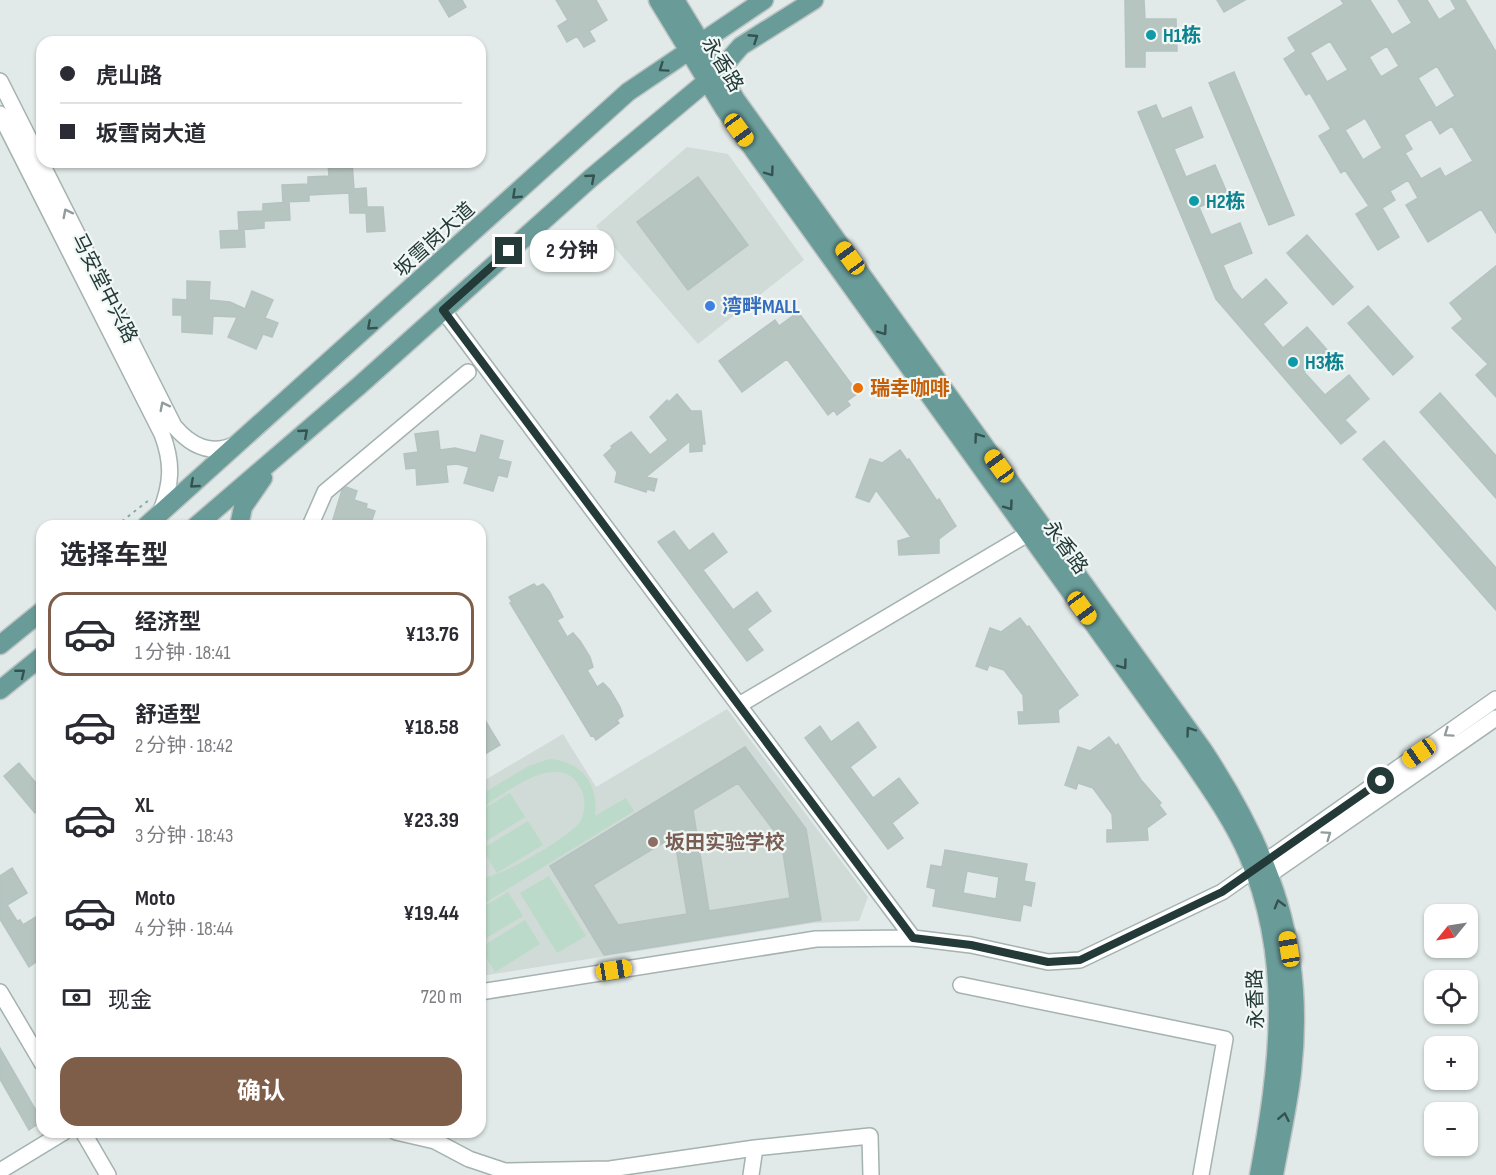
<!DOCTYPE html>
<html lang="zh">
<meta charset="utf-8">
<style>
body{margin:0;font-family:"Sofia Sans Condensed","Noto Sans SC",sans-serif;background:#f7f7f7;color:#2b2b33;height:100vh;display:flex;flex-direction:column;font-size:22px;white-space:nowrap}
*{box-sizing:border-box;margin:0}
p{font-size:20px;color:#7c7c81}
.icon{flex:none;width:33px;height:33px;fill:none;stroke:currentColor;stroke-width:2;stroke-linecap:round;stroke-linejoin:round}
.map{position:relative;flex:1;overflow:hidden}
.sheet{position:absolute;left:36px;top:520px;width:450px;height:618px;display:flex;flex-direction:column;background:#fff;border-radius:18px;box-shadow:0 2px 4px #0004}
.sheet>*{flex:none}
.banner{position:absolute;left:36px;top:36px;width:450px;height:132px;border-radius:18px;box-shadow:0 2px 4px #0004;display:grid;align-content:center;height:132px;padding:0 24px;background:#fff}
.needle{width:39px;rotate:240deg}
.buttons{position:absolute;left:1424px;top:904px;display:grid;gap:12px}
.buttons a{display:grid;place-items:center;width:54px;height:54px;border-radius:12px;background:#fff;box-shadow:0 2px 4px #0004;font-size:30px}
.end{position:absolute;width:27px;height:27px;margin:-14px;border:8px solid #233a38;background:#fff;box-shadow:0 0 0 3px #fff}
.from{border-radius:50%}
.bubble{position:absolute;height:42px;border-radius:18px;background:#fff;box-shadow:0 2px 4px #0004;font-size:20px;font-weight:700;line-height:42px;text-align:center}
.car{position:absolute;width:18px;height:36px;margin:-18px -9px;border-radius:8px;box-shadow:0 0 4px 2px #0007;background:linear-gradient(#f5c518 24%,#345 0 40%,#f5c518 0 76%,#345 0 86%,#f5c518 0)}
.banner b{display:flex;align-items:center;gap:21px;height:57px;font-size:22px}
.banner b+b{border-top:2px solid #e1e1e2}
.banner i{width:15px;height:15px;background:#2b2b33}
ul{padding:0;list-style:none}
li{display:flex;align-items:center;gap:18px;height:84px;margin:0 12px 9px;padding:0 12px;border:3px solid transparent;border-radius:18px}
li div{flex:1}
li b{display:block;font-size:22px}
li em{font-style:normal;font-weight:700}
li.current{border-color:#7f5e49}
li>.icon{width:54px;height:54px;stroke-width:1.5}
h2{padding:0 24px;font-size:27px;line-height:72px}
.pay{display:flex;align-items:center;gap:15px;height:66px;padding:0 24px;font-size:22px}
.pay p{margin-inline-start:auto}
.primary-button{display:flex;gap:12px;margin-top:auto;padding:12px 24px}
.primary-button a{flex:1;height:69px;border-radius:18px;background:#7f5e49;color:#fff;font-size:24px;font-weight:700;line-height:69px;text-align:center}
.map>svg:first-child{display:block}
.built{fill:#d0dad7}
.green{fill:#bcdac9}
.building{fill:#b7c5c1;stroke:#b4c3c0;stroke-width:1.5;fill-rule:evenodd}
.lines{fill:none;stroke-linecap:round;stroke-linejoin:round}
.minor-casing{stroke:#a4b2b0;stroke-width:18}
.major-casing{stroke:#bdc4c3;stroke-width:21}
.path{stroke:#84aba6;stroke-width:2;stroke-dasharray:3 4.5;stroke-linecap:butt}
.minor{stroke:#fff;stroke-width:15}
.major{stroke:#699c99;stroke-width:18}
.oneway{stroke:#345250}
.oneway2{stroke:#919c9c}
.route{stroke:#233a38;stroke-width:8}
.culture-dot{fill:#0f9aa8;stroke:#f1f7f5;stroke-width:2}
.shop-dot{fill:#3f7fe0;stroke:#f1f7f5;stroke-width:2}
.food-dot{fill:#e8710a;stroke:#f1f7f5;stroke-width:2}
.education-dot{fill:#8d6e63;stroke:#f1f7f5;stroke-width:2}
.labels{text-anchor:middle;stroke-width:4.5;stroke-linejoin:round;paint-order:stroke}
.culture-label{font-size:20px;font-weight:bold;fill:#0d838f;stroke:#f1f7f5;text-anchor:start}
.street-label{font-size:20px;fill:#233a38;stroke:#f1f7f5}
.shop-label{font-size:20px;font-weight:bold;fill:#366cbe;stroke:#f1f7f5;text-anchor:start}
.food-label{font-size:20px;font-weight:bold;fill:#c56008;stroke:#f1f7f5;text-anchor:start}
.education-label{font-size:20px;font-weight:bold;fill:#785e54;stroke:#f1f7f5;text-anchor:start}
</style>
<div class="map">
<svg width="1496" height="1175" viewBox="0 0 1496 1175">
<rect width="100%" height="100%" fill="#e1eae8"/>
<path class="built" d="M 687,147 L 728,154 L 804,260 L 698,344 L 596,226 Z
M 727,709 L 868,897 L 859,921 L 814,923 L 481,976 L 480,783 L 563,734 L 596,787 Z"/>
<path class="green" d="M 549,759 C 582,761 599,785 595,816 L 626,798 L 634,811 L 480,906 L 480,878 C 498,879 570,837 580,822 C 585,813 586,801 582,791 C 562,745 505,794 480,809 L 480,795 L 529,766 Z
M 510,793 L 525,817 L 480,845 L 480,811 Z
M 528,821 L 543,845 L 497,873 L 482,849 Z
M 549,876 L 586,936 L 557,953 L 520,893 Z
M 508,892 L 523,916 L 480,942 L 480,909 Z
M 525,920 L 540,944 L 495,972 L 480,948 Z"/>
<path class="building" d="M 439,0 L 462,0 L 466,7 L 449,17 Z
M 556,0 L 596,0 L 607,20 L 589,31 L 595,41 L 584,47 L 577,36 L 567,42 L 558,26 L 568,20 Z
M 1125,0 L 1144,0 L 1145,19 L 1176,19 L 1177,51 L 1145,51 L 1145,67 L 1126,67 Z
M 1217,0 L 1245,0 L 1224,12 Z
M 1341,0 L 1370,0 L 1392,35 L 1412,23 L 1398,0 L 1427,0 L 1439,20 L 1456,9 L 1451,0 L 1465,0 L 1496,52 L 1496,233 L 1481,209 L 1428,242 L 1406,205 L 1418,198 L 1408,180 L 1390,191 L 1395,200 L 1382,208 L 1399,237 L 1378,250 L 1356,214 L 1369,206 L 1345,170 L 1341,173 L 1319,136 L 1331,129 L 1310,93 L 1306,95 L 1284,59 L 1296,51 L 1288,38 L 1344,4 ZM 1330,41 L 1348,70 L 1327,82 L 1310,53 ZM 1387,46 L 1399,66 L 1381,77 L 1369,57 ZM 1437,66 L 1455,96 L 1436,108 L 1418,78 ZM 1365,118 L 1382,148 L 1363,160 L 1345,130 ZM 1431,119 L 1440,134 L 1452,126 L 1473,161 L 1445,177 L 1440,168 L 1421,179 L 1405,153 L 1412,149 L 1404,135 Z
M 1234,72 L 1294,215 L 1269,225 L 1209,83 Z
M 1156,105 L 1162,119 L 1191,107 L 1203,137 L 1174,149 L 1186,177 L 1215,165 L 1228,195 L 1199,207 L 1211,235 L 1240,223 L 1252,253 L 1223,265 L 1233,289 L 1242,300 L 1266,279 L 1287,303 L 1263,324 L 1283,348 L 1307,327 L 1328,351 L 1304,372 L 1325,395 L 1349,375 L 1369,399 L 1345,420 L 1356,432 L 1341,444 L 1216,299 L 1138,112 Z
M 328,162 L 352,162 L 354,189 L 366,188 L 367,207 L 383,207 L 385,231 L 367,232 L 366,213 L 350,213 L 349,193 L 309,195 L 309,201 L 283,202 L 282,185 L 308,184 L 308,177 L 329,176 Z
M 698,177 L 748,245 L 688,290 L 637,222 Z
M 289,202 L 290,220 L 264,221 L 264,228 L 239,230 L 238,212 L 263,211 L 263,204 Z
M 244,230 L 245,247 L 221,248 L 220,231 Z
M 1307,235 L 1353,287 L 1333,305 L 1287,253 Z
M 1496,266 L 1496,397 L 1476,375 L 1488,364 L 1452,328 L 1463,319 L 1450,303 Z
M 187,281 L 210,282 L 209,300 L 230,302 L 245,309 L 252,291 L 273,300 L 265,318 L 278,323 L 272,337 L 263,334 L 256,349 L 228,337 L 237,317 L 213,316 L 212,334 L 182,332 L 182,315 L 173,315 L 173,299 L 187,300 Z
M 1368,306 L 1413,357 L 1393,375 L 1348,323 Z
M 798,312 L 858,393 L 847,401 L 850,405 L 837,415 L 834,410 L 828,415 L 787,359 L 742,392 L 719,361 L 775,320 L 779,326 Z
M 1440,393 L 1496,456 L 1496,498 L 1420,412 Z
M 677,394 L 691,411 L 701,411 L 705,444 L 702,444 L 702,451 L 690,452 L 690,441 L 646,477 L 657,479 L 654,491 L 647,489 L 646,492 L 615,482 L 617,472 L 604,455 L 612,448 L 611,446 L 631,432 L 650,455 L 668,440 L 650,417 L 667,400 L 669,402 Z
M 438,431 L 440,450 L 455,448 L 476,453 L 481,435 L 503,441 L 498,459 L 511,462 L 507,477 L 498,475 L 493,491 L 464,483 L 469,467 L 457,464 L 446,465 L 448,482 L 417,485 L 416,468 L 406,469 L 404,454 L 418,452 L 415,434 Z
M 1384,441 L 1496,568 L 1496,610 L 1363,459 Z
M 900,450 L 907,460 L 909,459 L 937,501 L 939,499 L 956,526 L 939,539 L 939,553 L 899,555 L 898,541 L 911,537 L 876,490 L 869,502 L 856,497 L 870,459 L 882,463 Z
M 346,487 L 357,491 L 354,500 L 367,504 L 366,508 L 375,511 L 370,526 L 331,526 L 342,490 Z
M 674,531 L 689,551 L 713,533 L 727,552 L 703,570 L 733,610 L 757,592 L 771,611 L 747,629 L 763,650 L 747,661 L 658,542 Z
M 534,584 L 537,587 L 543,584 L 549,591 L 563,617 L 557,620 L 567,637 L 573,633 L 580,641 L 590,657 L 593,667 L 587,670 L 597,687 L 603,683 L 610,690 L 620,707 L 623,716 L 617,720 L 619,723 L 596,740 L 593,735 L 591,736 L 510,603 L 512,602 L 509,597 Z
M 1020,618 L 1027,627 L 1029,626 L 1078,695 L 1058,710 L 1059,722 L 1019,724 L 1018,712 L 1024,712 L 1023,695 L 1004,670 L 989,665 L 987,670 L 976,666 L 990,628 L 1001,632 Z
M 480,712 L 500,745 L 480,757 Z
M 858,722 L 876,747 L 850,767 L 873,798 L 899,778 L 918,803 L 892,823 L 903,838 L 888,849 L 805,738 L 820,726 L 831,742 Z
M 1109,737 L 1116,746 L 1118,744 L 1141,780 L 1161,803 L 1159,805 L 1166,814 L 1147,828 L 1148,840 L 1107,842 L 1107,830 L 1113,830 L 1112,814 L 1093,788 L 1078,783 L 1076,789 L 1065,785 L 1078,747 L 1090,751 Z
M 745,747 L 806,829 L 821,920 L 604,955 L 550,866 ZM 738,783 L 781,840 L 790,898 L 709,911 L 693,810 ZM 674,836 L 687,914 L 618,925 L 593,885 Z
M 19,763 L 42,790 L 42,807 L 35,813 L 4,776 Z
M 945,850 L 1027,864 L 1024,881 L 1035,883 L 1031,906 L 1023,904 L 1020,921 L 933,906 L 936,889 L 927,887 L 931,865 L 942,867 ZM 967,871 L 999,877 L 996,899 L 963,893 Z
M 12,868 L 27,893 L 7,905 L 17,921 L 20,920 L 23,925 L 42,913 L 42,942 L 36,946 L 40,959 L 29,967 L 0,919 L 0,876 Z
M 0,1048 L 42,1121 L 29,1130 L 0,1079 Z"/>
<g class="lines">
<defs>
<path id="minor" d="M 0,81 L 174,426 C 191,446 211,456 236,444
M 0,114 L 162,434 C 173,463 172,484 160,513
M 443,310 L 913,938
M 310,526 L 325,492 L 468,372
M 739,705 L 1029,533
M 1259,882 L 1496,718
M 961,985 L 1225,1039 L 1201,1175
M 0,992 L 42,1063
M 480,992 L 816,939 L 913,938 L 971,945 L 1048,962 L 1080,960 L 1222,892 L 1496,699
M 83,1132 L 108,1175
M 396,1132 L 435,1141 L 469,1159 L 505,1171 L 610,1169 L 755,1148 L 870,1136 L 871,1175
M 0,1171 L 64,1132
M 751,1175 L 755,1148"/>
<path id="major" d="M 658,0 L 725,110 L 1189,757 C 1210,788 1233,820 1248,855 C 1293,960 1279,1066 1259,1175
M 675,0 L 736,100 L 1203,750 C 1271,853 1306,947 1292,1072 C 1288,1106 1280,1141 1274,1175
M 146,526 L 628,92 L 764,0
M 196,526 L 360,385 L 591,178 L 719,71 L 741,46 L 814,0
M 239,526 L 243,507 L 263,478
M 0,645 L 42,611
M 0,690 L 42,656"/>
</defs>
<use href="#minor" class="minor-casing"/>
<use href="#major" class="major-casing"/>
<path class="path" d="M 116,526 L 149,500"/>
<use href="#minor" class="minor"/>
<use href="#major" class="major"/>
</g>
<defs><path id="oneway-chevron" d="M-2-3.5L2.5 0L-2 3.5" fill="none" stroke-width="1.6" stroke-linecap="round" stroke-linejoin="round" transform="scale(1.5)"/></defs>
<g class="oneway">
<use href="#oneway-chevron" transform="translate(754 38) rotate(-33)"/>
<use href="#oneway-chevron" transform="translate(663 68) rotate(145)"/>
<use href="#oneway-chevron" transform="translate(770 172) rotate(54)"/>
<use href="#oneway-chevron" transform="translate(591 178) rotate(-41)"/>
<use href="#oneway-chevron" transform="translate(516 195) rotate(137)"/>
<use href="#oneway-chevron" transform="translate(371 326) rotate(138)"/>
<use href="#oneway-chevron" transform="translate(883 331) rotate(54)"/>
<use href="#oneway-chevron" transform="translate(304 433) rotate(-41)"/>
<use href="#oneway-chevron" transform="translate(978 437) rotate(-126)"/>
<use href="#oneway-chevron" transform="translate(194 484) rotate(139)"/>
<use href="#oneway-chevron" transform="translate(1009 506) rotate(54)"/>
<use href="#oneway-chevron" transform="translate(1123 665) rotate(54)"/>
<use href="#oneway-chevron" transform="translate(21 673) rotate(-39)"/>
<use href="#oneway-chevron" transform="translate(1190 731) rotate(-126)"/>
<use href="#oneway-chevron" transform="translate(1279 904) rotate(-106)"/>
<use href="#oneway-chevron" transform="translate(1284 1117) rotate(-79)"/>
</g>
<g class="oneway2">
<use href="#oneway-chevron" transform="translate(67 213) rotate(-117)"/>
<use href="#oneway-chevron" transform="translate(164 406) rotate(-117)"/>
<use href="#oneway-chevron" transform="translate(1448 733) rotate(145)"/>
<use href="#oneway-chevron" transform="translate(1327 835) rotate(-35)"/>
</g>
<g class="lines">
<path class="route" d="M 509,251 L 443,310 L 913,938 L 971,945 L 1048,962 L 1080,960 L 1222,892 L 1381,781"/>
</g>
<g class="culture-dot">
<circle cx="1151" cy="35" r="6"/>
<circle cx="1194" cy="201" r="6"/>
<circle cx="1293" cy="362" r="6"/>
</g>
<circle class="shop-dot" cx="710" cy="306" r="6"/>
<circle class="food-dot" cx="858" cy="388" r="6"/>
<circle class="education-dot" cx="653" cy="842" r="6"/>
<g class="labels">
<g class="culture-label">
<text x="1163" y="42">H1栋</text>
<text x="1206" y="208">H2栋</text>
<text x="1305" y="369">H3栋</text>
</g>
<g class="street-label">
<text transform="translate(723 64) rotate(59)" y="7">永香路</text>
<text transform="translate(434 239) rotate(-42)" y="7">坂雪岗大道</text>
<text transform="translate(105 288) rotate(63)" y="7">马安堂中兴路</text>
<text transform="translate(1066 547) rotate(54)" y="7">永香路</text>
<text transform="translate(1255 999) rotate(-92)" y="7">永香路</text>
</g>
<g class="shop-label">
<text x="722" y="313">湾畔MALL</text>
</g>
<g class="food-label">
<text x="870" y="395">瑞幸咖啡</text>
</g>
<g class="education-label">
<text x="665" y="849">坂田实验学校</text>
</g>
</g>
</svg>
<div class="buttons">
<a><svg class="needle" viewBox="-14 -14 28 28"><path d="M0-13l5 13h-10z" fill="#e53935"/><path d="M0 13l5-13h-10z" fill="#7c7c81"/></svg></a>
<a><svg class="icon" aria-label="locate" viewBox="0 0 24 24"><circle cx="12" cy="12" r="6"/><path d="M12 2v4M12 18v4M2 12h4M18 12h4"/></svg></a>
<a>+</a>
<a>−</a>
</div>
<i class="end from" style="left:1381px;top:781px"></i>
<i class="end" style="left:509px;top:251px"></i>
<div class="bubble" style="left:530px;top:230px;width:84px">2 分钟</div>
<i class="car" style="left:739px;top:130px;rotate:144deg"></i>
<i class="car" style="left:850px;top:258px;rotate:324deg"></i>
<i class="car" style="left:999px;top:466px;rotate:324deg"></i>
<i class="car" style="left:1082px;top:608px;rotate:144deg"></i>
<i class="car" style="left:1419px;top:753px;rotate:235deg"></i>
<i class="car" style="left:1289px;top:949px;rotate:351deg"></i>
<i class="car" style="left:614px;top:970px;rotate:81deg"></i>
<div class="banner">
<b><i class="from"></i>虎山路</b>
<b><i></i>坂雪岗大道</b>
</div>
<section class="sheet">
<h2>选择车型</h2>
<ul>
<li class="current"><svg class="icon" aria-label="car" viewBox="0 0 24 24"><path d="M5 17H2v-5l4-1 3-4h7l3 4 3 1v5h-3M9 17h6M6 11h13"/><circle cx="7" cy="17" r="2"/><circle cx="17" cy="17" r="2"/></svg><div><b>经济型</b><p>1 分钟 · 18:41</p></div><em>¥13.76</em></li>
<li><svg class="icon" aria-label="car" viewBox="0 0 24 24"><path d="M5 17H2v-5l4-1 3-4h7l3 4 3 1v5h-3M9 17h6M6 11h13"/><circle cx="7" cy="17" r="2"/><circle cx="17" cy="17" r="2"/></svg><div><b>舒适型</b><p>2 分钟 · 18:42</p></div><em>¥18.58</em></li>
<li><svg class="icon" aria-label="car" viewBox="0 0 24 24"><path d="M5 17H2v-5l4-1 3-4h7l3 4 3 1v5h-3M9 17h6M6 11h13"/><circle cx="7" cy="17" r="2"/><circle cx="17" cy="17" r="2"/></svg><div><b>XL</b><p>3 分钟 · 18:43</p></div><em>¥23.39</em></li>
<li><svg class="icon" aria-label="car" viewBox="0 0 24 24"><path d="M5 17H2v-5l4-1 3-4h7l3 4 3 1v5h-3M9 17h6M6 11h13"/><circle cx="7" cy="17" r="2"/><circle cx="17" cy="17" r="2"/></svg><div><b>Moto</b><p>4 分钟 · 18:44</p></div><em>¥19.44</em></li>
</ul>
<div class="pay"><svg class="icon" aria-label="cash" viewBox="0 0 24 24"><path d="M3 7h18v10H3z"/><circle cx="12" cy="12" r="2"/></svg>现金<p>720 m</p></div>
<div class="primary-button"><a>确认</a></div>
</section>
</div>
